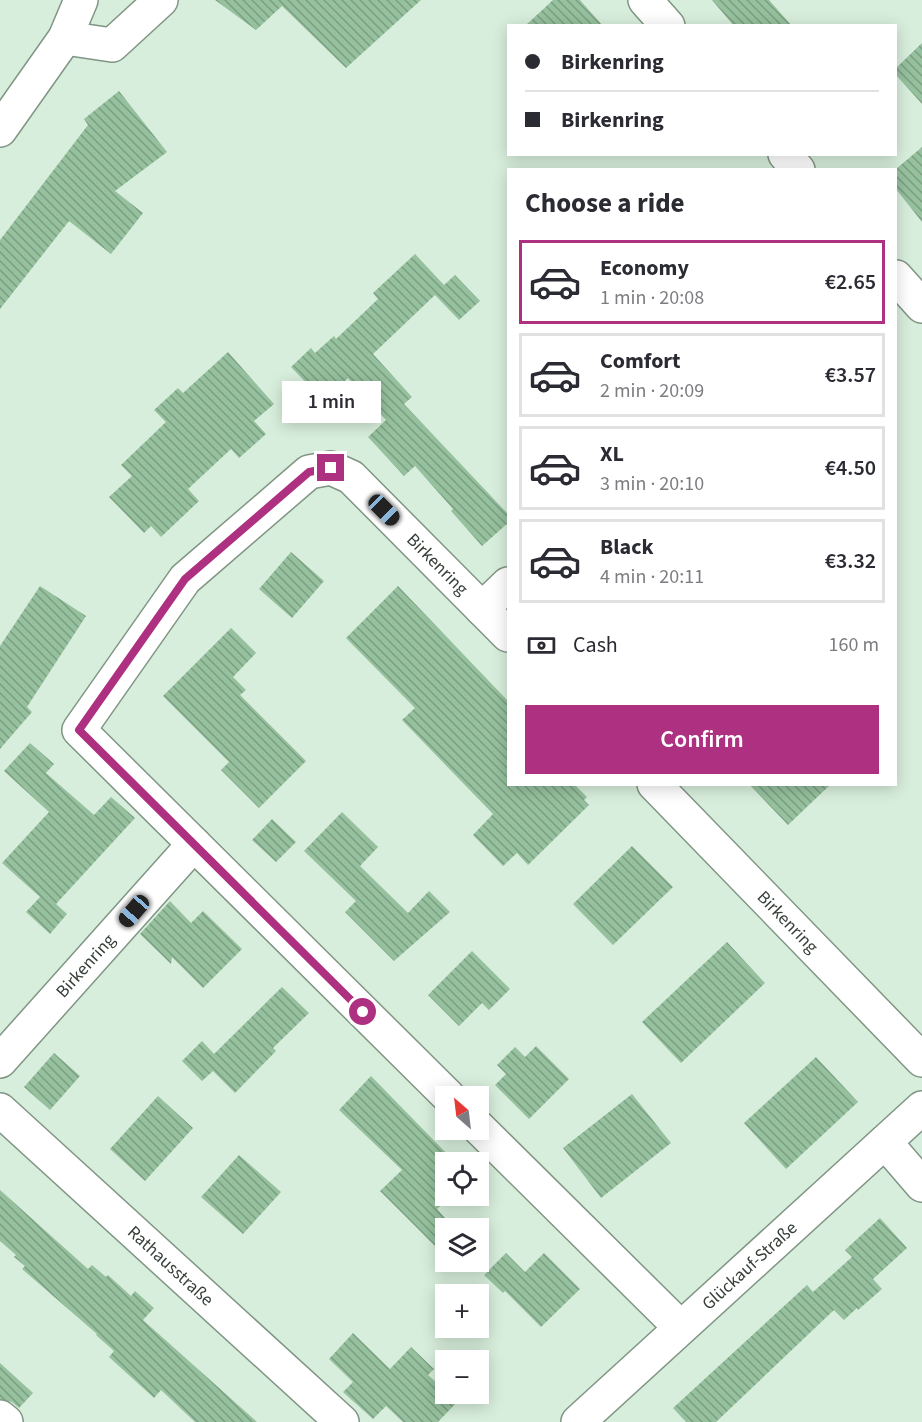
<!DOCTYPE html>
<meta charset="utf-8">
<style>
body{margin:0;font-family:"Source Sans 3",sans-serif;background:#f2f2f3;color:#2b2b33;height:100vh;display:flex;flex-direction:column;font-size:22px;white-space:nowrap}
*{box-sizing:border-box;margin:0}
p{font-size:20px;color:#7c7c81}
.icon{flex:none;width:33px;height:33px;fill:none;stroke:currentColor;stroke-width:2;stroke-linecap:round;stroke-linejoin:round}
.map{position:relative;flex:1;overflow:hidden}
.details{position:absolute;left:507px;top:168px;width:390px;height:618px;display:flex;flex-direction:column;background:#fff;border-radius:0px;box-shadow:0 3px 15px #0003}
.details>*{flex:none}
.banner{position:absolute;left:507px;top:24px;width:390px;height:132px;border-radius:0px;box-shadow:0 3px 15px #0003;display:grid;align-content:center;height:132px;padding:0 18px;background:#fff}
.needle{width:39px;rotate:332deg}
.fabs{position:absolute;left:435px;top:1086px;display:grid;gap:12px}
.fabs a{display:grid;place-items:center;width:54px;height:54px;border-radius:0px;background:#fff;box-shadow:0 3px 15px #0003;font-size:30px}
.end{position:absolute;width:27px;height:27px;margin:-14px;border:8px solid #ae3080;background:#fff;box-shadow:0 0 0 3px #fff}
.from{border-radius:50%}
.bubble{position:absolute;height:42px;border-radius:0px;background:#fff;box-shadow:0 3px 15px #0003;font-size:20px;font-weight:600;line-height:42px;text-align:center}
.car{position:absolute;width:18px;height:36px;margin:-18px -9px;border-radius:8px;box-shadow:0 0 4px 2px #0007;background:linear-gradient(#222 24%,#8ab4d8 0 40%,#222 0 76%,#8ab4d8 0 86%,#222 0)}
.banner b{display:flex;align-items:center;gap:21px;height:57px;font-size:22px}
.banner b+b{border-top:2px solid #e1e1e2}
.banner i{width:15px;height:15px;background:#2b2b33}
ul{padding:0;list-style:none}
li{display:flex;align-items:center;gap:18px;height:84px;margin:0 12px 9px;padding:0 6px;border:3px solid #e1e1e2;border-radius:0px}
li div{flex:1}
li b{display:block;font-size:22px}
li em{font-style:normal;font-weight:600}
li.current{border-color:#ae3080}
li>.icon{width:54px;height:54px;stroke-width:1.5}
h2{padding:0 18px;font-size:27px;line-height:72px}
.pay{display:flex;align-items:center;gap:15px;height:66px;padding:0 18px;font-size:22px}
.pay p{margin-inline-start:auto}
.cta{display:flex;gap:12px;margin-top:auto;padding:12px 18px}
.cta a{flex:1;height:69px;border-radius:0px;background:#ae3080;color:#fff;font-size:24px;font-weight:600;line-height:69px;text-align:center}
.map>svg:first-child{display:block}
.building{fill:url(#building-back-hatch)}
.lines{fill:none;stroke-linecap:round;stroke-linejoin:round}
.minor-casing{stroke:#809584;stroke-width:36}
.tertiary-casing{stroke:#809584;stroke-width:36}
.minor{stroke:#fff;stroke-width:33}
.tertiary{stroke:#fff;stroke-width:33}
.route{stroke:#ae3080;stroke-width:8}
.labels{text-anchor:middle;stroke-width:4.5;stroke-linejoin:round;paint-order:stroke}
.street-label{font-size:18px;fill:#363f38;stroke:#d8eedc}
</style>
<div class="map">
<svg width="922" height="1422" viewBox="0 0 922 1422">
<defs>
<pattern id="building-back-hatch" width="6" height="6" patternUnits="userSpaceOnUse" patternTransform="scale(1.5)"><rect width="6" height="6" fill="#96c19e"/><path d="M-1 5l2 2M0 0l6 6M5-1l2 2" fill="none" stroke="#7b9e82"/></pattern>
</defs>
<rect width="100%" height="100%" fill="#d8eedc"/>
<path class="building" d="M 215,0 L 421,0 L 346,68 L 282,6 L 256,30 Z
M 553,0 L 580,0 L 603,26 L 525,26 Z
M 712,0 L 769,0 L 792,26 L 734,26 Z
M 922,43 L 922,104 L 896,75 L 896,68 Z
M 119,91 L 167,152 L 115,191 L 143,213 L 111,254 L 69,221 L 0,309 L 0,240 L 88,125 L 84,119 Z
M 922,147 L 922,222 L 896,189 L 896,169 Z
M 415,254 L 444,285 L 455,275 L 480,301 L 459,320 L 435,295 L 373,354 L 412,397 L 404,404 L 508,514 L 508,523 L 482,546 L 451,511 L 453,509 L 415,466 L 404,476 L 368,437 L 386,420 L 348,378 L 324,401 L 291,367 L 311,348 L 315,353 L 334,336 L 336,339 L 378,299 L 373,293 Z
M 228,352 L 274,404 L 254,421 L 266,434 L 239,458 L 231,449 L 188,489 L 199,501 L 161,537 L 151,526 L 144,533 L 109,497 L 132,476 L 121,465 L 166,422 L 154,410 L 178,388 L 183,393 Z
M 291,552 L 324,581 L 292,618 L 259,589 Z
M 40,586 L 86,616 L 27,707 L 32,712 L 0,749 L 0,646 Z
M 398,586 L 508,701 L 508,784 L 574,784 L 587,797 L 584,800 L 589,805 L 528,865 L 517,853 L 503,866 L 473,835 L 493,814 L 402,720 L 415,708 L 346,638 Z
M 231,628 L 256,653 L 233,677 L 246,690 L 240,695 L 306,761 L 259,808 L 221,770 L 229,762 L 163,696 Z
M 30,743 L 54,764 L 46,773 L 94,815 L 111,797 L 135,818 L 56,904 L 67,914 L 50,934 L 26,912 L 40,897 L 2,863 L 49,812 L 4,771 Z
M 749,784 L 831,784 L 788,825 Z
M 342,812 L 378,847 L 360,866 L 408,913 L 429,891 L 450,912 L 394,961 L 345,912 L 356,901 L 304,851 Z
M 272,819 L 296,842 L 276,862 L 252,840 Z
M 632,846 L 673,887 L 613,945 L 573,904 Z
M 170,901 L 191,923 L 203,911 L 242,949 L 203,988 L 172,957 L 171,964 L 140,934 Z
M 727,942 L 765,983 L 681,1063 L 642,1022 Z
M 472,951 L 510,989 L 489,1010 L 482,1003 L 459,1026 L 428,995 Z
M 282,987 L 309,1013 L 273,1048 L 276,1051 L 235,1093 L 213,1071 L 202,1081 L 182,1061 L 202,1041 L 214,1054 Z
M 536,1046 L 569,1079 L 529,1119 L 495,1085 L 506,1074 L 497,1065 L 515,1047 L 525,1057 Z
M 54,1053 L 80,1076 L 50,1110 L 24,1087 Z
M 816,1057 L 858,1102 L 786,1169 L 744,1123 Z
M 371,1076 L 455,1162 L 446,1162 L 446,1196 L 451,1196 L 437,1209 L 454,1228 L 446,1228 L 446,1236 L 435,1246 L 380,1191 L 402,1170 L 339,1110 Z
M 632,1094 L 671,1143 L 601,1198 L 563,1148 Z
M 158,1096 L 193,1128 L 145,1181 L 110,1149 Z
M 239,1155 L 281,1192 L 243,1234 L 201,1197 Z
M 0,1190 L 88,1269 L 92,1265 L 106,1277 L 108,1275 L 131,1296 L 135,1291 L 154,1308 L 143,1320 L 257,1422 L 195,1422 L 161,1390 L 154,1398 L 109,1357 L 114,1351 L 96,1335 L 97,1334 L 22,1269 L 25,1266 L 14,1257 L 16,1255 L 0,1241 Z
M 880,1218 L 907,1248 L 873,1279 L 882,1289 L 858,1310 L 857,1308 L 844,1320 L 834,1310 L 716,1422 L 686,1422 L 673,1408 L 807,1285 L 813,1292 L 852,1257 L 845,1250 Z
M 506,1253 L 525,1272 L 544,1253 L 580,1289 L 541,1327 L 505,1291 L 503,1293 L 484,1275 Z
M 353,1333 L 390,1369 L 411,1347 L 434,1369 L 428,1375 L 446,1391 L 446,1394 L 457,1402 L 438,1422 L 403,1422 L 386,1406 L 373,1419 L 343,1392 L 353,1382 L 329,1359 Z
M 0,1363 L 33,1393 L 19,1408 L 12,1402 L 0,1399 Z"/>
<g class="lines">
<defs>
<g id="minor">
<path d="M 645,0 L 668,26"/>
<path d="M 65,38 L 112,45 L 161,0"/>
<path d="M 785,154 L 798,170"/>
<path d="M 896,277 L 922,306"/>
<path d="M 482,609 L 508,584"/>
<path id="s1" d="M 654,784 L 922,1060"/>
<path id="s2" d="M 0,1061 L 194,844"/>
<path id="s3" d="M 448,1096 L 79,730 L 185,579 L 309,472 L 331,468 L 351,477 L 508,635"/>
<path id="s4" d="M 0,1110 L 342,1422"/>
<path d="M 478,1127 L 680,1327"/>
<path d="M 885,1142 L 922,1185"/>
<path d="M 0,1417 L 6,1422"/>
<path id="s5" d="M 578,1422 L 922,1108"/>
</g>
<path id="tertiary" d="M 0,130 L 65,38 L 81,0"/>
</defs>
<use href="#minor" class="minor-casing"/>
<use href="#tertiary" class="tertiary-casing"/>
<use href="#minor" class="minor"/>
<use href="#tertiary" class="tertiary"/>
</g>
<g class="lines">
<path class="route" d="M 331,468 L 309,472 L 185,579 L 79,730 L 363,1012"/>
</g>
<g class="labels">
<g class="street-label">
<text dy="6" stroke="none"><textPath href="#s3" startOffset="1035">Birkenring</textPath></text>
<text dy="6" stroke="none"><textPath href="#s1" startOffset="192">Birkenring</textPath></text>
<text dy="6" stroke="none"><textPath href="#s2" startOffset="128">Birkenring</textPath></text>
<text dy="6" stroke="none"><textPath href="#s5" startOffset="232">Glückauf-Straße</textPath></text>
<text dy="6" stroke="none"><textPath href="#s4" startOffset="231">Rathausstraße</textPath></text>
</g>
</g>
</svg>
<div class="fabs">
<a><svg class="needle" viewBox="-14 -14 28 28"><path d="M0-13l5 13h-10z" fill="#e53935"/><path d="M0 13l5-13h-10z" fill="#7c7c81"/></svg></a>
<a><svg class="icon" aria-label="locate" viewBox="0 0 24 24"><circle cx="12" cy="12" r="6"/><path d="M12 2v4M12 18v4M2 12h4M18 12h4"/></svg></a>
<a><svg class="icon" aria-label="layers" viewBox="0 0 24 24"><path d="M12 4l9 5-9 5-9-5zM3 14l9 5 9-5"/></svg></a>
<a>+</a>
<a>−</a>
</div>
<i class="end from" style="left:363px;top:1012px"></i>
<i class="end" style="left:331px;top:468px"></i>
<div class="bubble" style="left:282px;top:381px;width:99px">1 min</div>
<i class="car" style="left:384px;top:510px;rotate:135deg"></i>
<i class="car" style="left:134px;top:911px;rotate:221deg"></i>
<div class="banner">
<b><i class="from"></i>Birkenring</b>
<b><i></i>Birkenring</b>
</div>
<section class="details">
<h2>Choose a ride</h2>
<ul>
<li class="current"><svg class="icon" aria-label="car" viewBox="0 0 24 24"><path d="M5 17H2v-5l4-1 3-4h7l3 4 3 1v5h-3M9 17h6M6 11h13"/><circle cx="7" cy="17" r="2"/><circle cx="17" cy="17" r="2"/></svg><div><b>Economy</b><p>1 min · 20:08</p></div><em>€2.65</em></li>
<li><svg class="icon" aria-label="car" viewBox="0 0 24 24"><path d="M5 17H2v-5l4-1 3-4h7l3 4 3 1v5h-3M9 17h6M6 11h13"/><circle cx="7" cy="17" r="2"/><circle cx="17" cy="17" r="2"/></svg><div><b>Comfort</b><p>2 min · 20:09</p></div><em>€3.57</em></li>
<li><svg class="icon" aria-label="car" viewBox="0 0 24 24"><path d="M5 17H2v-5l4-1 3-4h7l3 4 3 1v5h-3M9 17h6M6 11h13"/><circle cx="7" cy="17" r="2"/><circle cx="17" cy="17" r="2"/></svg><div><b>XL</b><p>3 min · 20:10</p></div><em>€4.50</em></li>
<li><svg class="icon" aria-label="car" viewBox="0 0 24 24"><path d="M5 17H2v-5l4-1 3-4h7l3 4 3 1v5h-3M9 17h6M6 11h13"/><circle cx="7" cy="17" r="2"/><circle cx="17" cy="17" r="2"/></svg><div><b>Black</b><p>4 min · 20:11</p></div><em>€3.32</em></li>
</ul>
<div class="pay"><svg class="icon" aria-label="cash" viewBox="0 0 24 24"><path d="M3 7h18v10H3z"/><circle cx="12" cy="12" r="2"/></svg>Cash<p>160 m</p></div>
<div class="cta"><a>Confirm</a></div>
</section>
</div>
